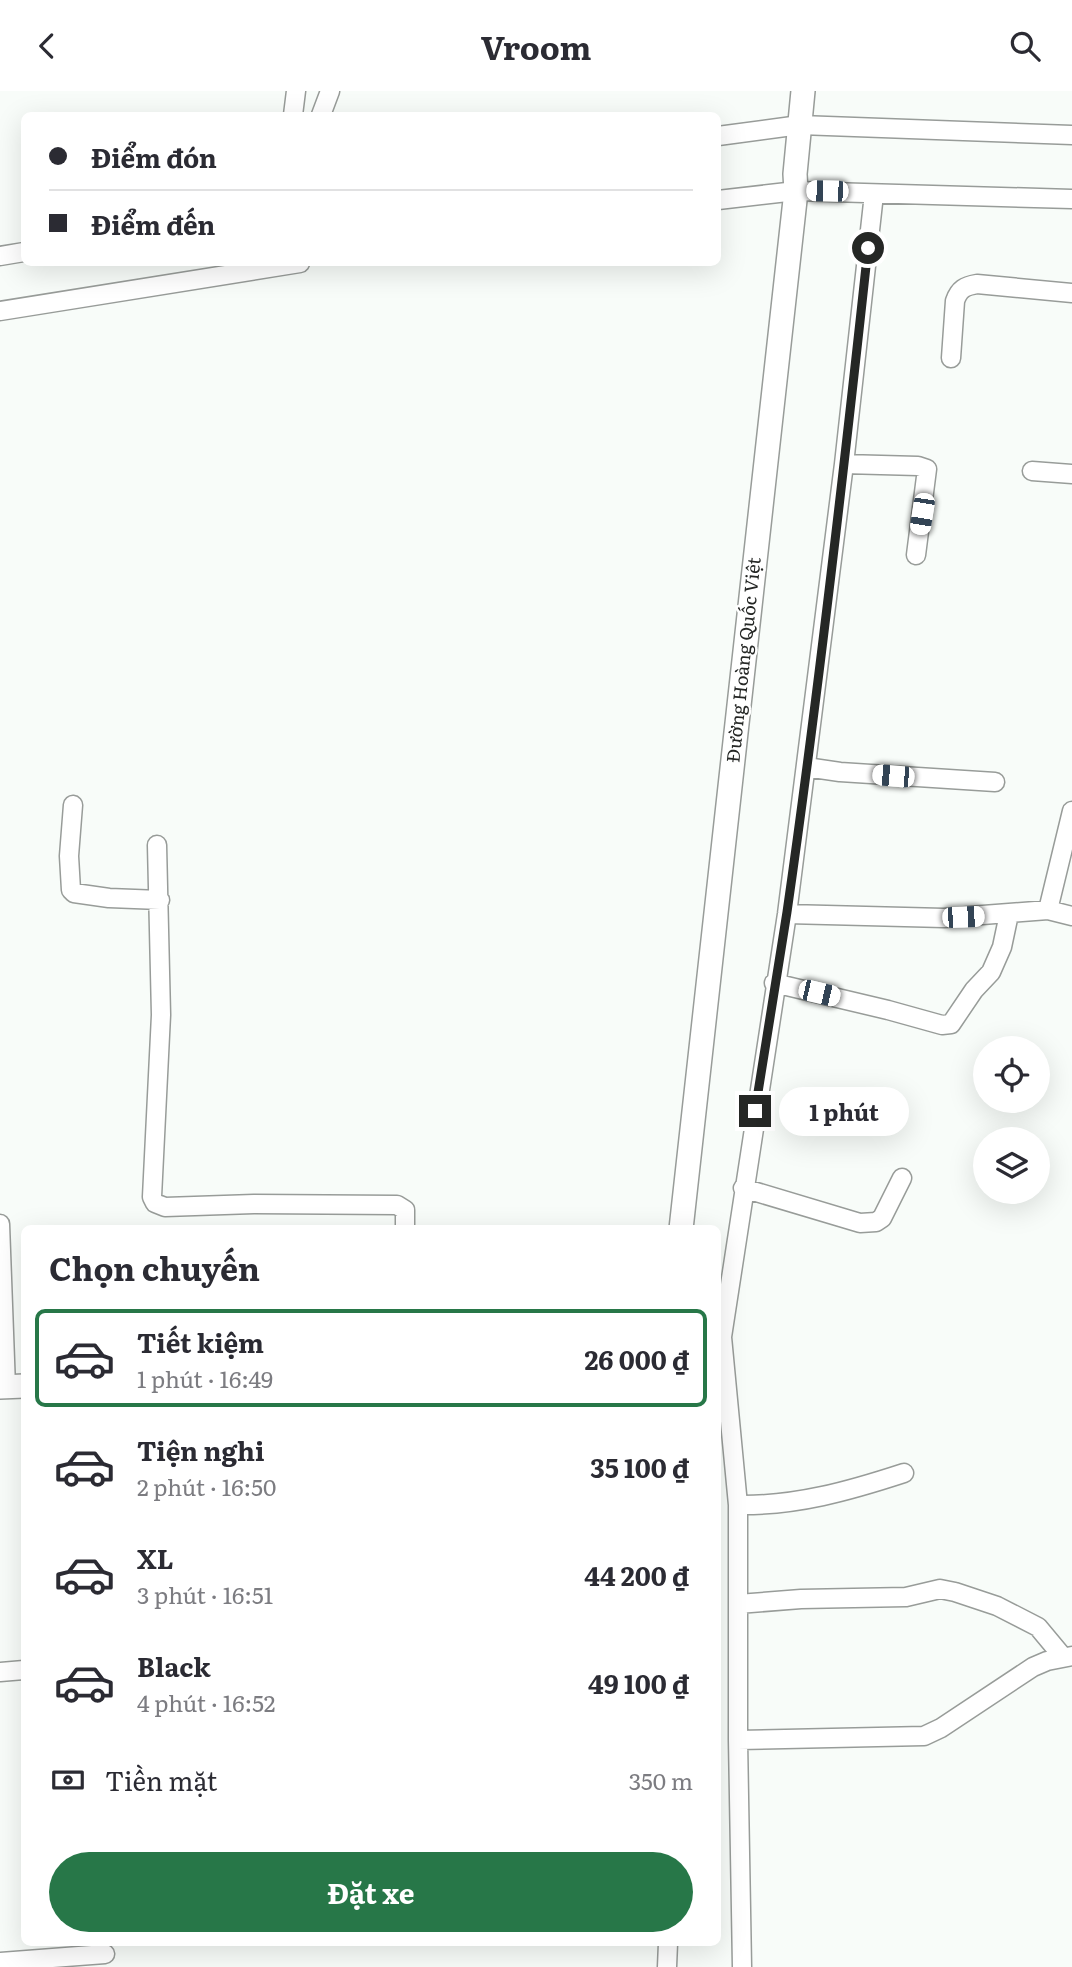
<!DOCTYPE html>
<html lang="vi">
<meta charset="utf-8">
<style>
body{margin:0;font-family:Literata,serif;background:#f2f2f3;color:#2b2b33;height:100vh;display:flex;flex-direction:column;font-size:26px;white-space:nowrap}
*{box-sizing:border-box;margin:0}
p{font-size:23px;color:#7c7c81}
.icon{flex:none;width:38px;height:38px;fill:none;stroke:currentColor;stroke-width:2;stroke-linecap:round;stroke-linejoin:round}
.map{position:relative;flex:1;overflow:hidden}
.sheet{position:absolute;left:21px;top:1134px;width:700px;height:721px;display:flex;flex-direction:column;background:#fff;border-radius:10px;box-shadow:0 7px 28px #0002}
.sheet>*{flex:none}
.hud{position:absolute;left:21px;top:21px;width:700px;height:154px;border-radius:10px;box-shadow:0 7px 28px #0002;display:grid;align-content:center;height:154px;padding:0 28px;background:#fff}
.buttons{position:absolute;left:973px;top:945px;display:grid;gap:14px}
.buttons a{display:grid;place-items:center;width:77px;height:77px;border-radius:50%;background:#fff;box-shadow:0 7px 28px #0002;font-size:35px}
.end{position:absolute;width:32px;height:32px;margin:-16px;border:9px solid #252725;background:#fff;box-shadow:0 0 0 4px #fff}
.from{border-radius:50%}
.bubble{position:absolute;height:49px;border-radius:24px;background:#fff;box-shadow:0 7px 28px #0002;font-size:23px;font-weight:700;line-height:49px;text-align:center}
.car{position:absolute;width:21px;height:42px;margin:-21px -10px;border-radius:9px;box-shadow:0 0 5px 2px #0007;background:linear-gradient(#fff 24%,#345 0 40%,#fff 0 76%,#345 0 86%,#fff 0)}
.hud b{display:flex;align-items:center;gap:24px;height:66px;font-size:26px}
.hud b+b{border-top:2px solid #e1e1e2}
.hud i{width:18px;height:18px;background:#2b2b33}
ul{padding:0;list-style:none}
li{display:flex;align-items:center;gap:21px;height:98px;margin:0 14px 10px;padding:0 14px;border:4px solid transparent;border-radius:10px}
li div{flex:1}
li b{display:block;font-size:26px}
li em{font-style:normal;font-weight:700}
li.selected{border-color:#277748}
li>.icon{width:63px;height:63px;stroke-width:1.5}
h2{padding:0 28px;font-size:32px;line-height:84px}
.pay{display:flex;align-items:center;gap:18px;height:77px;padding:0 28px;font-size:26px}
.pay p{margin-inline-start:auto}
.cta{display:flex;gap:14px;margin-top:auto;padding:14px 28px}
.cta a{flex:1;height:80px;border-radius:42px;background:#277748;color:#fff;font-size:28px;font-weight:700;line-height:80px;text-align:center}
header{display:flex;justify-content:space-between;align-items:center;height:91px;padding:0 28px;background:#fff;font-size:32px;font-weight:700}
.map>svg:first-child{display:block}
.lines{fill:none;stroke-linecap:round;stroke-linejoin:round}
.minor-casing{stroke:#989c99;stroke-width:21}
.tertiary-casing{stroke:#989c99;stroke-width:26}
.minor{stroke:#fff;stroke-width:18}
.tertiary{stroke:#fff;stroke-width:23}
.route{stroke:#252725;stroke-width:9}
.labels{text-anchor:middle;stroke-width:5;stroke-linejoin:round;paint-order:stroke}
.street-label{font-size:18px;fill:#252725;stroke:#fff}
</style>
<header><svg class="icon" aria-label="back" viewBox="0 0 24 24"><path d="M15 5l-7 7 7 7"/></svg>Vroom<svg class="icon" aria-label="search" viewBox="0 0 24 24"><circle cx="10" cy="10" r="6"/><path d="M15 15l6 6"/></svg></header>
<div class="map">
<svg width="1072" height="1876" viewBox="0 0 1072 1876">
<rect width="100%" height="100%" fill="#f8fcf9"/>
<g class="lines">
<defs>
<path id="minor" d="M 293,24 L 296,0
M 321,24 L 330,0
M 718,45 L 800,34 L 1072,44
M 718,109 L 796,100 L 1072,108
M 0,165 L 24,161
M 0,220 L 300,172
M 951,267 L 955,210 C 959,198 965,195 977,193 L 1072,202
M 844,373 L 918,375 L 927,378 L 916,464
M 1032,380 L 1072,383
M 806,676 L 840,681 L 995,691
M 73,714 L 69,765 L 71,799 L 74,802 L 109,807 L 160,809
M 157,754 L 161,924 L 152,1106 L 155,1112 L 165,1116 L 254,1113 L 397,1114 L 405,1119 L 405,1138
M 1048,819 L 1072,720
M 787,823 L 944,827 L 1048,819 L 1072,825
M 774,892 L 888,919 L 942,934 L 951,933 L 974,899 L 991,881 L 1002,856 L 1009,823
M 743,1097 L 860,1132 L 876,1131 L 882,1127 L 902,1087
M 0,1133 L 6,1296
M 718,1246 L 722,1246 L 787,823 L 844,373 L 874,103
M 722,1246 L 738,1414 L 738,1649 L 742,1876
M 738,1414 C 796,1415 849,1400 904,1382
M 738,1513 L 801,1508 L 906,1506 L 940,1498 L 955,1501 L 997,1515 L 1038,1536 L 1063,1566
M 0,1581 L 24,1579
M 738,1649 L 924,1645 L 941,1637 L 1033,1576 L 1047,1570 L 1072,1565
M 0,1871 L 105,1863
M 667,1876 L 668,1852"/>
<path id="tertiary" d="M 681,1138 L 796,100 L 795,83 L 803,0
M 0,1296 L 24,1295"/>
</defs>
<use href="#minor" class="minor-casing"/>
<use href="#tertiary" class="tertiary-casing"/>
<use href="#minor" class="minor"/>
<use href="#tertiary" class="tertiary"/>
</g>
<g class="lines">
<path class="route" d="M 755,1020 C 765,954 777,887 787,821 C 819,600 844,379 868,157"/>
</g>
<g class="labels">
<g class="street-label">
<text transform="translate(744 569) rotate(-84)" y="6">Đường Hoàng Quốc Việt</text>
</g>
</g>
</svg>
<div class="buttons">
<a><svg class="icon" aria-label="locate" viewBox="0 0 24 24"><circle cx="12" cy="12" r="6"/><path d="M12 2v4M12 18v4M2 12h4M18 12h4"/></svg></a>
<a><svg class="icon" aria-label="layers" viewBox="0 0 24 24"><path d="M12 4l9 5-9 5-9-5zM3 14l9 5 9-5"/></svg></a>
</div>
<i class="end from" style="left:868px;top:157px"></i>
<i class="end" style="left:755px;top:1020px"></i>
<div class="bubble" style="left:779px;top:996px;width:130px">1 phút</div>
<i class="car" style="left:827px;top:100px;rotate:271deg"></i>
<i class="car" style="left:922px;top:423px;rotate:189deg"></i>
<i class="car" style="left:893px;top:685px;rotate:275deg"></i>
<i class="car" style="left:963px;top:826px;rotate:88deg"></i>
<i class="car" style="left:819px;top:902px;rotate:103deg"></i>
<div class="hud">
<b><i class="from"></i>Điểm đón</b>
<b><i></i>Điểm đến</b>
</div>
<section class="sheet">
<h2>Chọn chuyến</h2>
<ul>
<li class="selected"><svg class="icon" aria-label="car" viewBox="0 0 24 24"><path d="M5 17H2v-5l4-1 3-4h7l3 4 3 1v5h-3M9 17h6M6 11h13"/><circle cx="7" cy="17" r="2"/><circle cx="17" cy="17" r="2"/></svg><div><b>Tiết kiệm</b><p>1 phút · 16:49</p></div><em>26 000 ₫</em></li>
<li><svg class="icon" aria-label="car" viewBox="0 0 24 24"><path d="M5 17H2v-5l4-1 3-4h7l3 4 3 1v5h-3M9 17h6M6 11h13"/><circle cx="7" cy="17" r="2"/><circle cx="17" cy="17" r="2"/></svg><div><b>Tiện nghi</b><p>2 phút · 16:50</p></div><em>35 100 ₫</em></li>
<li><svg class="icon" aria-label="car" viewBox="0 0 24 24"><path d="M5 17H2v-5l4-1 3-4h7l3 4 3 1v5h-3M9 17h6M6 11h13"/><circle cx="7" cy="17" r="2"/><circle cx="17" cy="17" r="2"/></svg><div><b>XL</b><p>3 phút · 16:51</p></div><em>44 200 ₫</em></li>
<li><svg class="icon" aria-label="car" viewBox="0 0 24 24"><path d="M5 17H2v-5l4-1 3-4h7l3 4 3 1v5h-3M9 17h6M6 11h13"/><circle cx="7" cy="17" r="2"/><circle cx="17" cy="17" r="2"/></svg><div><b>Black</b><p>4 phút · 16:52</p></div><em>49 100 ₫</em></li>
</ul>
<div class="pay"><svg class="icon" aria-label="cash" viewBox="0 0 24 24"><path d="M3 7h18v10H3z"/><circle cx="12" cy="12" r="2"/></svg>Tiền mặt<p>350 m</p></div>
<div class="cta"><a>Đặt xe</a></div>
</section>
</div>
